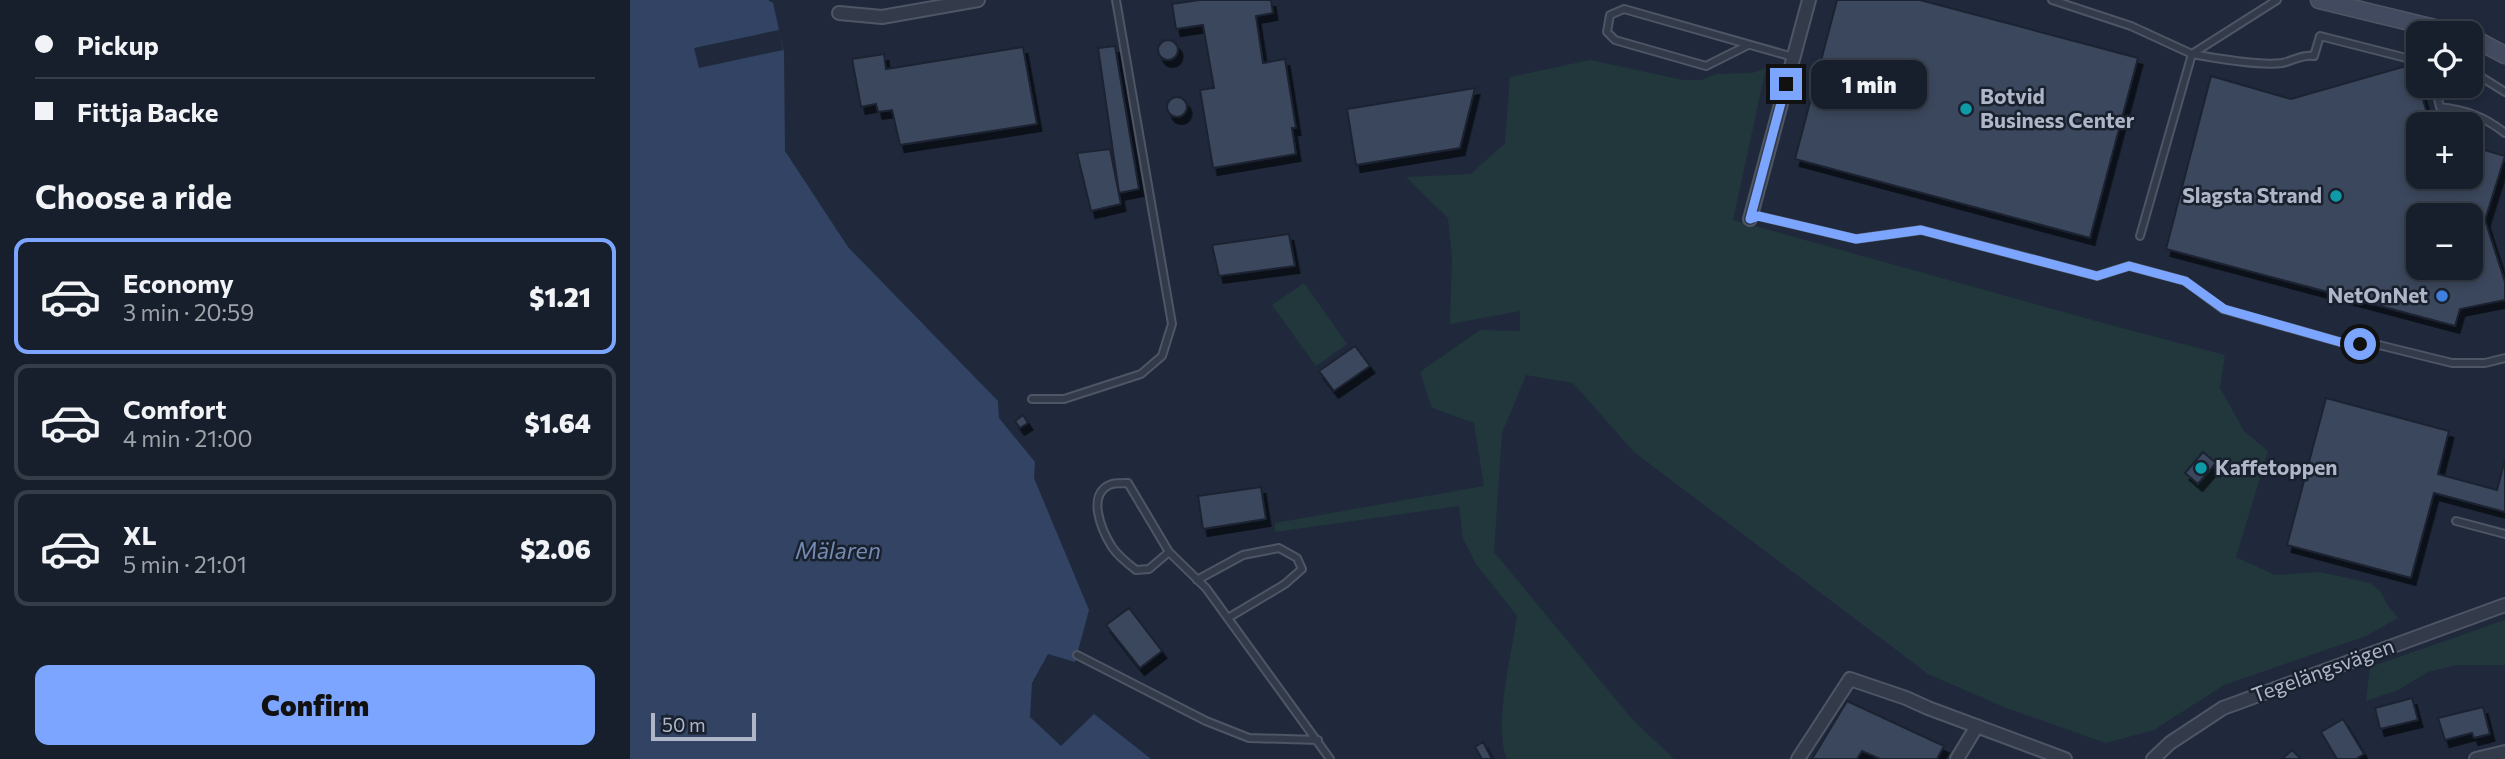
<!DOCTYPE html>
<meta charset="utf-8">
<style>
body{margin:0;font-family:Commissioner,sans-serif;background:#202734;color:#f1f3f6;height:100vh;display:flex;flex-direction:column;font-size:26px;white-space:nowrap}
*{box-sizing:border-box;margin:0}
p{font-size:23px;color:#9ea2a9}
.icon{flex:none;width:38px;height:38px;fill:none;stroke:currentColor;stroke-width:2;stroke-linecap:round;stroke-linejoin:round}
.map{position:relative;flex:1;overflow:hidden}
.drawer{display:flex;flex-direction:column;background:#171f2c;width:630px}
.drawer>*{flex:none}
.top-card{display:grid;align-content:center;height:154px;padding:0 35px;background:#171f2c}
.controls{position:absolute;left:1776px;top:21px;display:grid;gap:14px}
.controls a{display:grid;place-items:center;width:77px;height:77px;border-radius:14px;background:#171f2c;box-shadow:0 4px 10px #0003,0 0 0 2px #363d48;font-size:35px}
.scale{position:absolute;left:21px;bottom:18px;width:105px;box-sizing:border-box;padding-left:7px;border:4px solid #aeb6c7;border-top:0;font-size:19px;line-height:24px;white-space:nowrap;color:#aeb6c7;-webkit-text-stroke:5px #19212f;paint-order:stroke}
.end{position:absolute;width:32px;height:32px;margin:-16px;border:9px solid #7ba5ff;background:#111;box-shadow:0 0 0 4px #111}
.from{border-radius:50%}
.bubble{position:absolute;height:49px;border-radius:14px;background:#171f2c;box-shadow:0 4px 10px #0003,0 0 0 2px #363d48;font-size:23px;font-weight:800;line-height:49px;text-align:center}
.top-card b{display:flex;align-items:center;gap:24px;height:66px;font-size:26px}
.top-card b+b{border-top:2px solid #363d48}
.top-card i{width:18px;height:18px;background:#f1f3f6}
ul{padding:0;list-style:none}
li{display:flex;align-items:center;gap:21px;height:116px;margin:0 14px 10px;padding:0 21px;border:4px solid #363d48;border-radius:14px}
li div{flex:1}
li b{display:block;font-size:26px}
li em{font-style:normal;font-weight:800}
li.selected{border-color:#7ba5ff}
li>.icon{width:63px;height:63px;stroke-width:1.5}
h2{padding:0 35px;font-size:32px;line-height:84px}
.cta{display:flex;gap:14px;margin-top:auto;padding:14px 35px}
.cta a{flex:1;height:80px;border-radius:14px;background:#7ba5ff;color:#111;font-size:28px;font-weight:800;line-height:80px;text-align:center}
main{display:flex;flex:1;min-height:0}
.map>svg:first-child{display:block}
.green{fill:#21373c}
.water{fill:#324363}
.pier{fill:#1f293b}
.building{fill:#3b475b;stroke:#1b2331;stroke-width:2;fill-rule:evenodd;filter:url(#shadow)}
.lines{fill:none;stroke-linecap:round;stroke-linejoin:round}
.lane-casing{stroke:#4e5665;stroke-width:10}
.street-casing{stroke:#4e5665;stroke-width:16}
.secondary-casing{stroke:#4e5665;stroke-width:19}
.lane{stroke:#333b4b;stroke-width:6}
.street{stroke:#333b4b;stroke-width:12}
.secondary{stroke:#414a5e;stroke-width:16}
.route{stroke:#7ba5ff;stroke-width:9}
.culture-dot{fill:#0f9aa8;stroke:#19212f;stroke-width:2.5}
.shop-dot{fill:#3f7fe0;stroke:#19212f;stroke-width:2.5}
.labels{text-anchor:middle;stroke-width:5;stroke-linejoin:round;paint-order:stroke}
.poi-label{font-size:21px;font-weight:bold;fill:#aeb6c7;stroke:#19212f;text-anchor:start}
.street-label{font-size:21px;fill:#aeb6c7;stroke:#19212f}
.water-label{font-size:23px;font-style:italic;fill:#748ab2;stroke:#19212f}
</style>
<main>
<section class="drawer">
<div class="top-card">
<b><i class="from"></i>Pickup</b>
<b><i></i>Fittja Backe</b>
</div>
<h2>Choose a ride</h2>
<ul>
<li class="selected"><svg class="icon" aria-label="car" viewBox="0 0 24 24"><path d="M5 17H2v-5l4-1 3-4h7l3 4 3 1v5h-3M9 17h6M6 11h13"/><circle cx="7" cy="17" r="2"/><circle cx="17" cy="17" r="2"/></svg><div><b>Economy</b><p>3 min · 20:59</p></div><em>$1.21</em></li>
<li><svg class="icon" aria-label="car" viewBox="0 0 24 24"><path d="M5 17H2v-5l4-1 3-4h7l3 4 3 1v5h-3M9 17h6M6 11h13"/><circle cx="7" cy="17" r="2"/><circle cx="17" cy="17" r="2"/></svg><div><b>Comfort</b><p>4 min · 21:00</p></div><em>$1.64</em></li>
<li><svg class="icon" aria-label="car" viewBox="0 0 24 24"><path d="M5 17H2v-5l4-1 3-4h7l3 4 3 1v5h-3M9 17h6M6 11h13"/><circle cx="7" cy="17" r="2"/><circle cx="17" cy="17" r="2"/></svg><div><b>XL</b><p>5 min · 21:01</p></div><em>$2.06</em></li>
</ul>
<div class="cta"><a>Confirm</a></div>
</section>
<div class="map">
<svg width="1875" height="759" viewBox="0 0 1875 759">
<defs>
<filter id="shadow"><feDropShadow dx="4.5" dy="7" stdDeviation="0" flood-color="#0009"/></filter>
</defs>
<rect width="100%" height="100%" fill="#1f293b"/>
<path class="green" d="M 960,60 L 1053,80 L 1072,80 L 1086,74 L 1122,73 L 1136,68 L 1103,220 L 1484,326 L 1595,355 L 1590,388 L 1614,431 L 1638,451 L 1606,557 L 1645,575 L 1690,572 L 1740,583 L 1750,591 L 1757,604 L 1768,618 L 1736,636 L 1594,685 L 1524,730 L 1476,743 L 1376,708 L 1298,674 L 1004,452 L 943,383 L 896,375 L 872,433 L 864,552 L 1002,719 L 1044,759 L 877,759 C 863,727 882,652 887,616 L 846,564 L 833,538 L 829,506 L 645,532 L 645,523 L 854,486 L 844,423 L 802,408 L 790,372 L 850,330 L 890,331 L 890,311 L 820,324 L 822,258 L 818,218 L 776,177 L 841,174 L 875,143 L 880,77 Z
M 674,283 L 717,344 L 686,366 L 642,305 Z
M 1875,620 L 1875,665 L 1827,665 L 1798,672 L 1768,690 L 1736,701 L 1740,667 Z"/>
<path class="water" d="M 0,0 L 138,0 L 143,3 L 154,52 L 155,151 L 218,247 L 368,401 L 369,418 L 405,462 L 404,478 L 459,610 L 445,662 L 418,654 L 402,683 L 400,717 L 431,746 L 464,714 L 521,759 L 0,759 Z"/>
<path class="pier" d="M 149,30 L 153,50 L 69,68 L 64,48 Z"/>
<path class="building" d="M 569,0 L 641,0 L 643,13 L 626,16 L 633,63 L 655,59 L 666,128 L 662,128 L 666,154 L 583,168 L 570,90 L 584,88 L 573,25 L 546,29 L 542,4 Z
M 1207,0 L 1290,0 L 1508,58 L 1460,238 L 1165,159 Z
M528 50a10 10 0 1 1 20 0a10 10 0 1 1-20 0Z
M 485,46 L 509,189 L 489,193 L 468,48 Z
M 393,47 L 407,124 L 270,145 L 262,110 L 248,112 L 246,104 L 231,107 L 222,59 L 254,54 L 256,69 Z
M 1783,64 L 1800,124 L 1788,124 L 1788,177 L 1841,177 L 1841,146 L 1875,156 L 1855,220 L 1875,282 L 1875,300 L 1830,309 L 1825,326 L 1536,249 L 1581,76 L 1661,99 ZM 1788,215 L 1841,215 L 1841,268 L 1788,268 Z
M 845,88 L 830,148 L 726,165 L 717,109 Z
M537 107a10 10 0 1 1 20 0a10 10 0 1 1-20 0Z
M 480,149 L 491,204 L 461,211 L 447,153 Z
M 659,234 L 665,266 L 589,276 L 582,245 Z
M 725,346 L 740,366 L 704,391 L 689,371 Z
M 1696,398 L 1819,431 L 1808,474 L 1867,490 L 1875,459 L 1875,512 L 1804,493 L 1781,578 L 1657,545 Z
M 393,415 L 398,423 L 390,428 L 385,421 Z
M 1573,452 L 1586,463 L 1568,484 L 1555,473 Z
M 631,487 L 636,519 L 573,529 L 568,496 Z
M 499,608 L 532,651 L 510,668 L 476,625 Z
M 1782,698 L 1788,720 L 1750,729 L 1745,708 Z
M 1217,701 L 1314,746 L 1307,759 L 1250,759 L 1232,751 L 1227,759 L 1182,759 Z
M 1853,707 L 1860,734 L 1844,738 L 1842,733 L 1815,740 L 1808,718 Z
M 1713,719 L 1734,754 L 1726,759 L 1707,759 L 1691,732 Z
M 853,742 L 862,759 L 852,759 L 845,747 Z
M 1662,750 L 1671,759 L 1652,759 Z"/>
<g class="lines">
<defs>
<path id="lane" d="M 1422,0 L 1501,26 L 1562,54 L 1647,0
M 1118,45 L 1076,66 L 985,40 L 977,32 L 980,15 L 994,9 L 1163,57
M 1841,72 L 1848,75 L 1875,92
M 1805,86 L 1810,107 C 1836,110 1855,117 1875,133
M 1122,218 L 1128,216 L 1226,239 L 1291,230 L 1467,276 L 1499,266 L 1555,281 L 1593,309 L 1710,342 L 1749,345 L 1822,363 L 1855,363 L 1875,358
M 1510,236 L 1562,54 C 1584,58 1631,66 1652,63 C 1663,61 1672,54 1684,56 L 1690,36 L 1788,61
M 402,399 L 434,399 L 511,374 L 532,356 L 542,324 L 486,0
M 1826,521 L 1875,534
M 539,552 L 519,569 L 506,570 C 497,563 488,556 482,547 C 472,531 455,493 482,484 C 487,483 493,483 498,483 L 539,552 L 576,588 L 700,759
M 567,580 L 613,555 L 649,548 L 667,558 L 672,569 L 655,584 L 598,618
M 447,655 L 576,721 L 619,738 L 688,740"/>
<path id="street" d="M 209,13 L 252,17 L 348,0
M 1120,219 L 1179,0
M 1168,759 L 1220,679 L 1276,698 L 1298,708 L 1435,759
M 1327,759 L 1347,726
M 1523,759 L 1540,743 L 1593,708 L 1875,605
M 1846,759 L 1875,752"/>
<path id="secondary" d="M 1689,0 L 1825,33
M 1841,37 L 1875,55"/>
</defs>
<use href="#lane" class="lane-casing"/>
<use href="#street" class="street-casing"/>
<use href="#secondary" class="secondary-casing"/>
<use href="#lane" class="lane"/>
<use href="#street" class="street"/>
<use href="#secondary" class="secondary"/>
</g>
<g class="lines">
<path class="route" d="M 1156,84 L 1120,219 L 1128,216 L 1226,239 L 1291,230 L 1467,276 L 1499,266 L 1555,281 L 1594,309 L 1710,342 L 1730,344"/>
</g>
<g class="culture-dot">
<circle cx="1336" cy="109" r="7"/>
<circle cx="1706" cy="196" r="7"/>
<circle cx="1571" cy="468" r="7"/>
</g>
<circle class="shop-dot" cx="1812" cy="296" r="7"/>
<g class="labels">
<g class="poi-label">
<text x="1350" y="104">Botvid<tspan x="1350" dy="24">Business Center</tspan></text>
<text x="1692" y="203" text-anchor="end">Slagsta Strand</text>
<text x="1798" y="303" text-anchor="end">NetOnNet</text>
<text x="1585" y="475">Kaffetoppen</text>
</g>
<g class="street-label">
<text transform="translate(1693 671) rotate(-20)" y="7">Tegelängsvägen</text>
</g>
<g class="water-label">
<text x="208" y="559">Mälaren</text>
</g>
</g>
</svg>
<div class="controls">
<a><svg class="icon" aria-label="locate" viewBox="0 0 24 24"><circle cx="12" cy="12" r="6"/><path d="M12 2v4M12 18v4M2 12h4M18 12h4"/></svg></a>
<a>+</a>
<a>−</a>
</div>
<div class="scale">50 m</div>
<i class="end from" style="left:1730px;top:344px"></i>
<i class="end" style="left:1156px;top:84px"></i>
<div class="bubble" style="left:1181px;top:60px;width:116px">1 min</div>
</div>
</main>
